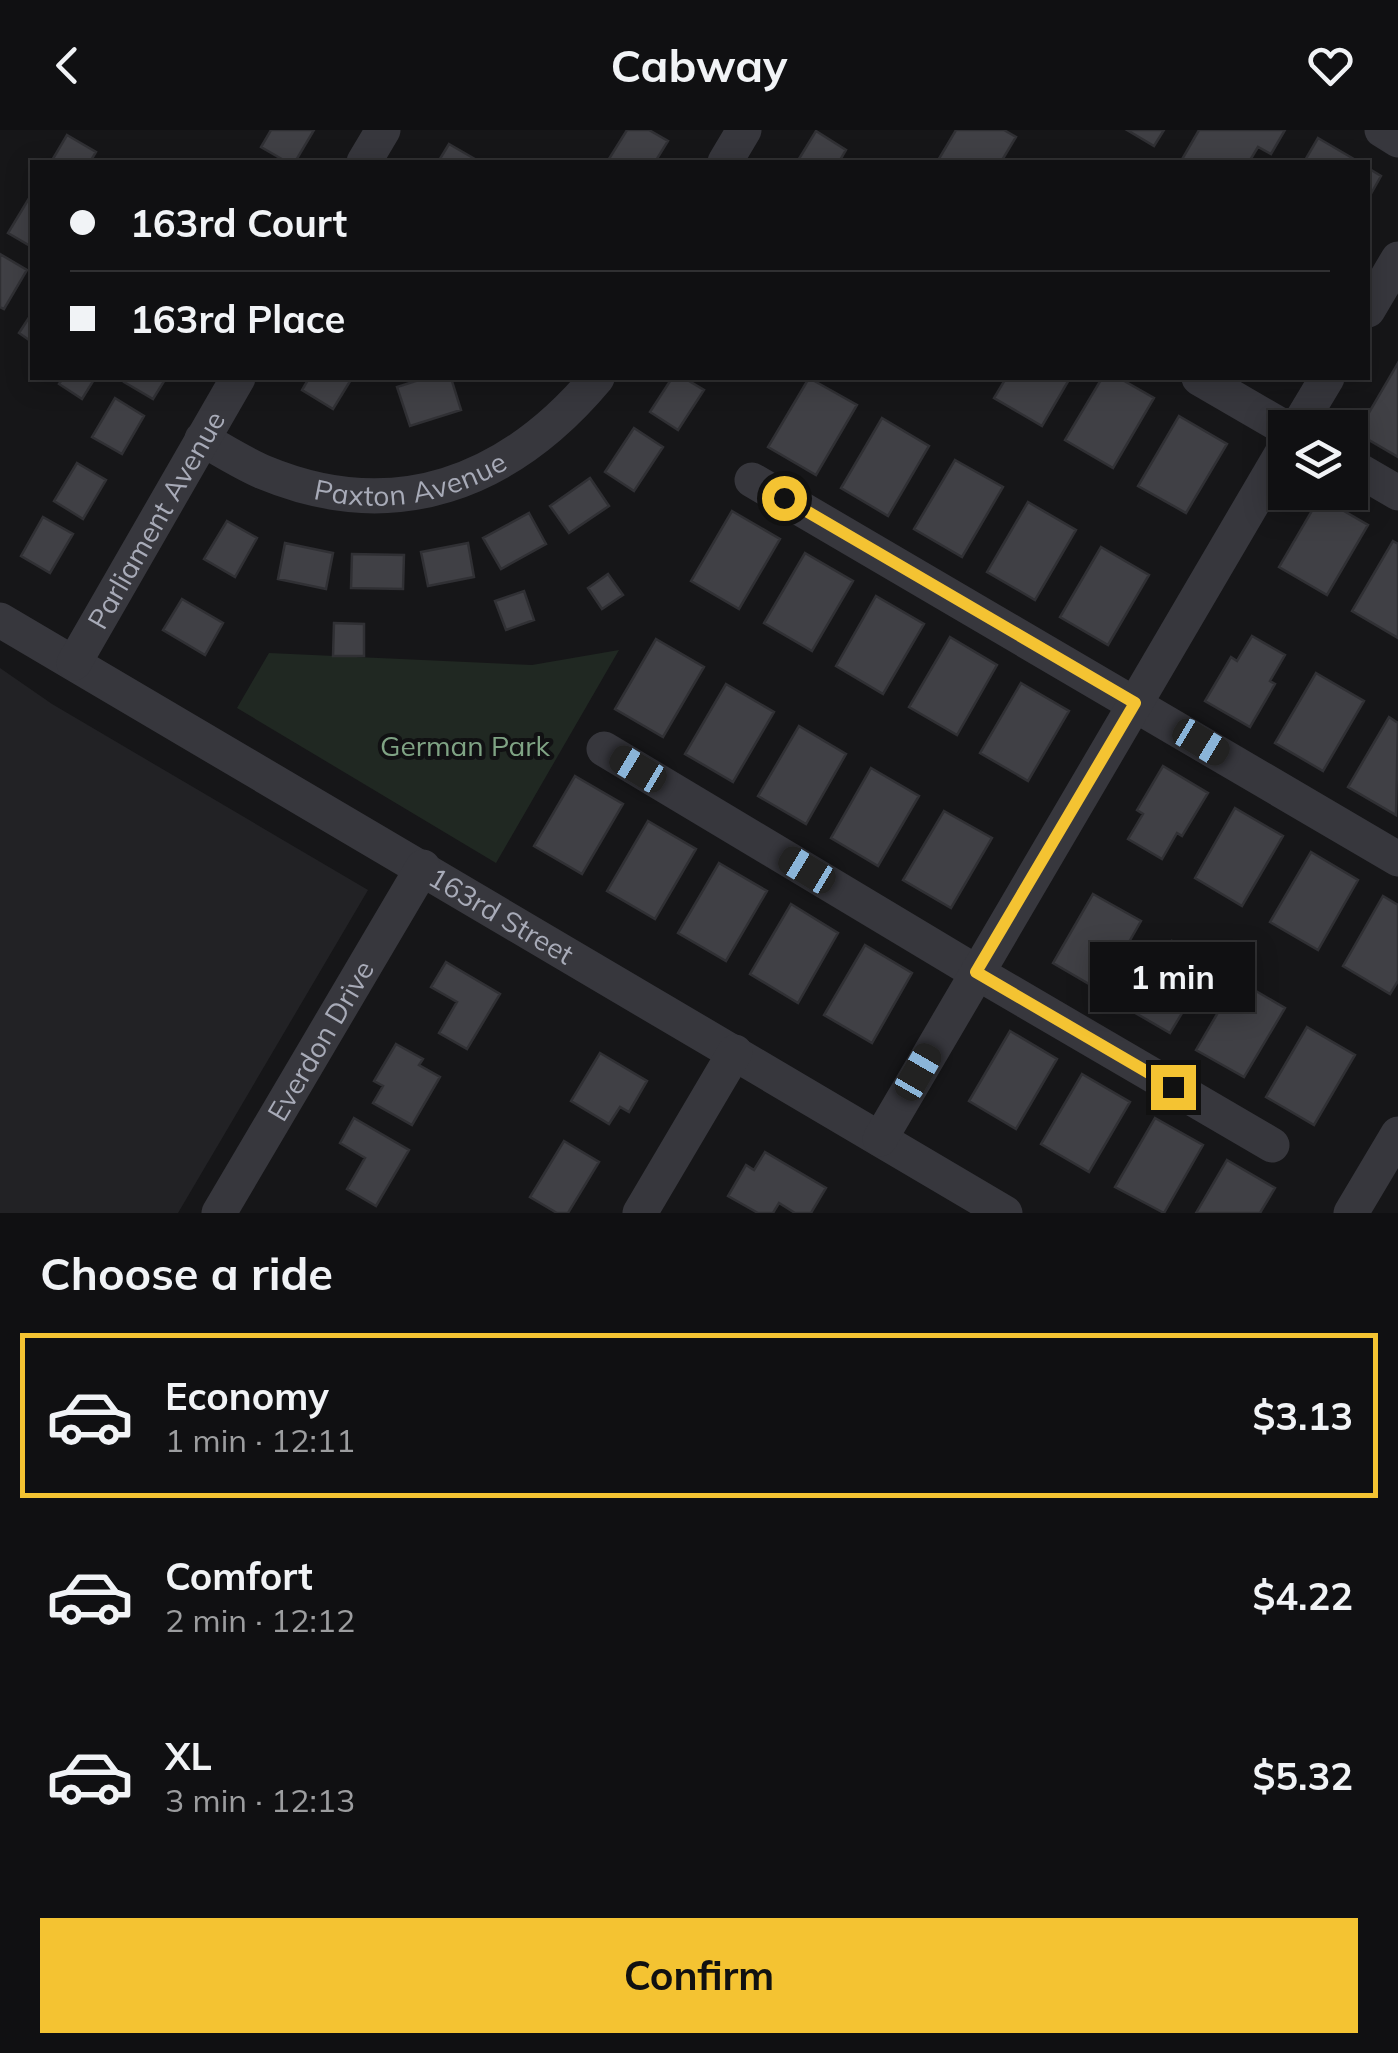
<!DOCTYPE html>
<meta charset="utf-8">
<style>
body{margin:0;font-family:Mulish,sans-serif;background:#1e1e20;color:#f1f3f6;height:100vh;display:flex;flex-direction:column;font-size:38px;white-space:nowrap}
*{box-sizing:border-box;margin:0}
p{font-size:32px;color:#9c9d9f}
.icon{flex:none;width:55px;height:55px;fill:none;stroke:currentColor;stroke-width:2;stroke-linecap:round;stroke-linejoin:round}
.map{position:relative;height:1083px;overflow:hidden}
.sheet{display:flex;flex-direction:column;background:#101012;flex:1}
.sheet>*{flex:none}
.guide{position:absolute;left:30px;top:30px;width:1340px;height:220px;border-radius:0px;box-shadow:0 5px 25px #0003,0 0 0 2px #303032;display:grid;align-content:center;height:220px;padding:0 40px;background:#101012}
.fabs{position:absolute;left:1268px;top:280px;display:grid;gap:20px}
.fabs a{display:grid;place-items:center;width:100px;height:100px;border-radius:0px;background:#101012;box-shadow:0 5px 25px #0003,0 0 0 2px #303032;font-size:50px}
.end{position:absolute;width:45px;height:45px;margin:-22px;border:12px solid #f4c332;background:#111;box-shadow:0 0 0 5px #111}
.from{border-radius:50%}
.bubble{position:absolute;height:70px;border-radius:0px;background:#101012;box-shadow:0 5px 25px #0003,0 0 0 2px #303032;font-size:32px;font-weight:700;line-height:70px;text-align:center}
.car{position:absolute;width:30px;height:60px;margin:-30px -15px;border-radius:12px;box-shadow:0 0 8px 2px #0007;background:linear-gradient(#222 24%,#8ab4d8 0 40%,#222 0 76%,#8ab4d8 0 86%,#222 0)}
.guide b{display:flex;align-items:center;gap:35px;height:95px;font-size:38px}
.guide b+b{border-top:2px solid #303032}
.guide i{width:25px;height:25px;background:#f1f3f6}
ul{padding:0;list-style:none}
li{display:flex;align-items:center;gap:30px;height:165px;margin:0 20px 15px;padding:0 20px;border:5px solid transparent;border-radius:0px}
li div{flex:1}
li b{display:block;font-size:38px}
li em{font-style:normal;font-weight:700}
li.on{border-color:#f4c332}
li>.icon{width:90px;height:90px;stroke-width:1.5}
h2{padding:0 40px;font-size:45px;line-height:120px}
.action{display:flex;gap:20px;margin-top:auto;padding:20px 40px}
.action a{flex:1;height:115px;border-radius:0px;background:#f4c332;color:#111;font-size:40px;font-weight:700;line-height:115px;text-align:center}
header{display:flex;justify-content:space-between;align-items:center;height:130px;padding:0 40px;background:#101012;font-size:45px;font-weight:700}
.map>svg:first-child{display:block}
.built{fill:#222225}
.green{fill:#202822}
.building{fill:#404045;stroke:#303034;stroke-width:2.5}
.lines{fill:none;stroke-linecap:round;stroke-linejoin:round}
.minor{stroke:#37373d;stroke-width:35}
.route{stroke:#f4c332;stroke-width:12}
.labels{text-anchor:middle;stroke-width:8;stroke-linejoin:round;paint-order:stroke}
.street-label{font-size:28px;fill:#a8abb8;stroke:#111113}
.park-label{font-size:28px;fill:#7fa384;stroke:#111113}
</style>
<header><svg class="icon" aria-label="back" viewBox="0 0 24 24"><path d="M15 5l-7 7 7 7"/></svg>Cabway<svg class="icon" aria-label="heart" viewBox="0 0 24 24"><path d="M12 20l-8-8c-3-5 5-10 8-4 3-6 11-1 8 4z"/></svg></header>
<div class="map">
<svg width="1398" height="1083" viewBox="0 0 1398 1083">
<rect width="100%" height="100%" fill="#161618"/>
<path class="built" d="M 0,538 L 52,574 L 368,760 L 178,1083 L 0,1083 Z"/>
<path class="green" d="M 619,520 L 496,733 L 237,578 L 269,523 L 532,535 Z"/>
<path class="building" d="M 271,0 L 314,0 L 295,32 L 287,32 L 261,17 Z
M 627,0 L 649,0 L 668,11 L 655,32 L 607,32 Z
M 956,0 L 1004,0 L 1016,7 L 1001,32 L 937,32 Z
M 1127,0 L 1164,0 L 1154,16 Z
M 1199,0 L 1285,0 L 1271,24 L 1258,17 L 1249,32 L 1184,32 L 1181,31 Z
M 816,1 L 846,20 L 839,32 L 797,32 Z
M 67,5 L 96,22 L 90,32 L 51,32 Z
M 1318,8 L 1359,32 L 1304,32 Z
M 449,14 L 480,32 L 438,32 Z
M 1368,38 L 1381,46 L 1368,69 Z
M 31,65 L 32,65 L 32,117 L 8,103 Z
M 0,124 L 27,140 L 4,179 L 0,177 Z
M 32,183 L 32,212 L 19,203 Z
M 1398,233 L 1398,327 L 1357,303 Z
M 63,248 L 95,248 L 82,269 L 59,254 Z
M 126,248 L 166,248 L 153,269 L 124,252 Z
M 309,248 L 352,248 L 333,279 L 302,260 Z
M 425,248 L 451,248 L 461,280 L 410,296 L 397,257 Z
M 672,248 L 684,248 L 704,260 L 678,300 L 650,282 Z
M 809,248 L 857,275 L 816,345 L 768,317 Z
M 1006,248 L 1070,248 L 1042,296 L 994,268 Z
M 1102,248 L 1119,248 L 1154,268 L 1113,338 L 1065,310 Z
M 115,268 L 144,286 L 122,324 L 92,307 Z
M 1179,286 L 1227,314 L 1186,383 L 1138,356 Z
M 882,288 L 929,316 L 888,386 L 841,358 Z
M 634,298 L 663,317 L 634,361 L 605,342 Z
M 955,330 L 1003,357 L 962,427 L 914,399 Z
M 77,333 L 106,350 L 83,389 L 54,371 Z
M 590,348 L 609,376 L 569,403 L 550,376 Z
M 1320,367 L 1368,395 L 1327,465 L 1279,437 Z
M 1028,372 L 1076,400 L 1035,470 L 987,442 Z
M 732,381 L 780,409 L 739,479 L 691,451 Z
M 529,383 L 546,414 L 501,439 L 483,408 Z
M 43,387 L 73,404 L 50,443 L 21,426 Z
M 227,391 L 257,408 L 235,447 L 204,429 Z
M 1393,411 L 1398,414 L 1398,508 L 1352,481 Z
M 285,413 L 333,423 L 326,459 L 278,449 Z
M 468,413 L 474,447 L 428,456 L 421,422 Z
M 1101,417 L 1149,445 L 1108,515 L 1060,487 Z
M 805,423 L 853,451 L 812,521 L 764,493 Z
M 352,424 L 404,425 L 403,459 L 351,458 Z
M 608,444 L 623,465 L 602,479 L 588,458 Z
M 524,461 L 534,490 L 506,500 L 495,471 Z
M 876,466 L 924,494 L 883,564 L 836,536 Z
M 182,469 L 223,493 L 205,525 L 163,500 Z
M 334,493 L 364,494 L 364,526 L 333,526 Z
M 1252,506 L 1285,525 L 1270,551 L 1275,554 L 1250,597 L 1205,571 L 1231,527 L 1237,531 Z
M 950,507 L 997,535 L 957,605 L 909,577 Z
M 656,509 L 704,537 L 663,607 L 615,579 Z
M 1316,543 L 1364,571 L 1323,641 L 1275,613 Z
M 1021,553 L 1069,581 L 1028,651 L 980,623 Z
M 726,554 L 774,582 L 733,652 L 685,624 Z
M 1389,587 L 1398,593 L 1396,685 L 1348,657 Z
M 799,596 L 846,624 L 806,694 L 758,666 Z
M 1163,636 L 1208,663 L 1182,706 L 1177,703 L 1162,729 L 1128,709 L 1143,684 L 1137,680 Z
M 871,638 L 919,666 L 878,736 L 831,708 Z
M 575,646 L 623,674 L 582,744 L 534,716 Z
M 1235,678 L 1283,706 L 1242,776 L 1195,748 Z
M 944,681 L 992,708 L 951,778 L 903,750 Z
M 648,691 L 696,719 L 655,789 L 607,761 Z
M 1311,722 L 1358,750 L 1318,820 L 1270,792 Z
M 719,733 L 767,761 L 726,831 L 678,803 Z
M 1093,764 L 1141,791 L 1101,861 L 1053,833 Z
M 1383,766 L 1398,775 L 1398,851 L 1390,864 L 1343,836 Z
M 791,774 L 838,803 L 798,873 L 750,844 Z
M 1172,811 L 1205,830 L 1190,856 L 1196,860 L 1170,903 L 1125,877 L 1151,833 L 1157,836 Z
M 865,815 L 912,843 L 872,913 L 824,885 Z
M 446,832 L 500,864 L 467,919 L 439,903 L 457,872 L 431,857 Z
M 1237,850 L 1285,878 L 1244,947 L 1196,920 Z
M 1307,897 L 1355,925 L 1314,995 L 1266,967 Z
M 1010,901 L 1057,929 L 1016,999 L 969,971 Z
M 396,914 L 423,929 L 419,935 L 440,947 L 412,995 L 373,973 L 383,956 L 374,951 Z
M 600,923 L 647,951 L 629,982 L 620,977 L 609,994 L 571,971 Z
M 1082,944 L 1130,972 L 1089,1042 L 1041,1014 Z
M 354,988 L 409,1020 L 376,1076 L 347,1059 L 365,1028 L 340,1013 Z
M 1155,988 L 1203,1015 L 1164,1083 L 1115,1057 Z
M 564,1011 L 599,1032 L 568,1083 L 557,1083 L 530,1067 Z
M 765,1022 L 826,1058 L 811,1083 L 795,1083 L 779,1073 L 773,1083 L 758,1083 L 728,1066 L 746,1035 L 754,1040 Z
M 1227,1030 L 1275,1058 L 1260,1083 L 1196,1083 Z"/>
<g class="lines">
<g class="minor">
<path d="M 1382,0 L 1398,10"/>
<path d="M 364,32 L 383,0"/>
<path d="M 725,32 L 744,0"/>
<path d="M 1368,180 L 1398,129"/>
<path d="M 1199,248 L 1285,298"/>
<path d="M 1297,298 L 1327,248"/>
<path id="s1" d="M 202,309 C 222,320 242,333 263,342 C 395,397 509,353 597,248"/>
<path d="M 1350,335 L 1398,363"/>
<path d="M 752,350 L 1398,729"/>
<path id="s2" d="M 0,490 L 1005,1083"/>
<path id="s3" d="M 74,533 L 238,248"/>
<path d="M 604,619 L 976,842 L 1272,1015"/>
<path d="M 880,1009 L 1285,318"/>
<path id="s4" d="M 219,1083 L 423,737"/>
<path d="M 640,1083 L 735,922"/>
<path d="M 1351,1083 L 1398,1004"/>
</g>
</g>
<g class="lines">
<path class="route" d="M 784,368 L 1135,573 L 976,842 L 1173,957"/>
</g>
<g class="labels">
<g class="street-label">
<text dy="10" stroke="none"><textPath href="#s1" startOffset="222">Paxton Avenue</textPath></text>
<text dy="10" stroke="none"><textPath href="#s3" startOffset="165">Parliament Avenue</textPath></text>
<text dy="10" stroke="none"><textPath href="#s2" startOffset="582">163rd Street</textPath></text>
<text dy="10" stroke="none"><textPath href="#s4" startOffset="200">Everdon Drive</textPath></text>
</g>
<g class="park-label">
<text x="465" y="626">German Park</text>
</g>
</g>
</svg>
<div class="fabs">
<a><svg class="icon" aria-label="layers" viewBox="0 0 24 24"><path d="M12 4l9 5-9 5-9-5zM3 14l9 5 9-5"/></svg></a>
</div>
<i class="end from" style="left:784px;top:368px"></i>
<i class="end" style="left:1173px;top:957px"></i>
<div class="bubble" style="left:1090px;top:812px;width:165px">1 min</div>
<i class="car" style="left:1201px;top:612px;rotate:121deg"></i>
<i class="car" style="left:638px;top:639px;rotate:301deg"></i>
<i class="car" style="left:807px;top:740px;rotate:301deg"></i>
<i class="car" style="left:918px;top:942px;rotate:30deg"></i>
<div class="guide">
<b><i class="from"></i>163rd Court</b>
<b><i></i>163rd Place</b>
</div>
</div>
<section class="sheet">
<h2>Choose a ride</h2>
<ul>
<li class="on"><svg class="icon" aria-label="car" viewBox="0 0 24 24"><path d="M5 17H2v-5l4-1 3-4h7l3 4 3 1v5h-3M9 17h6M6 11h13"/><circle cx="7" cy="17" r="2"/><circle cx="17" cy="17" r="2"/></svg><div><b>Economy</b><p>1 min · 12:11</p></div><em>$3.13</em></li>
<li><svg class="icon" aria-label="car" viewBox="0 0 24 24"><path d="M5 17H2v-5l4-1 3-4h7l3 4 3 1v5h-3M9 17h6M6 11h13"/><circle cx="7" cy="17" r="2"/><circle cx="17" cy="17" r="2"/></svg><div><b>Comfort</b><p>2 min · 12:12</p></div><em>$4.22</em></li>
<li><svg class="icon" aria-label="car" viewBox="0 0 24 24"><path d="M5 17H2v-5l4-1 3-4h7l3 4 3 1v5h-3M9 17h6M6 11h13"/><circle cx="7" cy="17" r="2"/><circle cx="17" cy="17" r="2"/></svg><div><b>XL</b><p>3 min · 12:13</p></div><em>$5.32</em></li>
</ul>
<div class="action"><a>Confirm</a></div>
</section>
